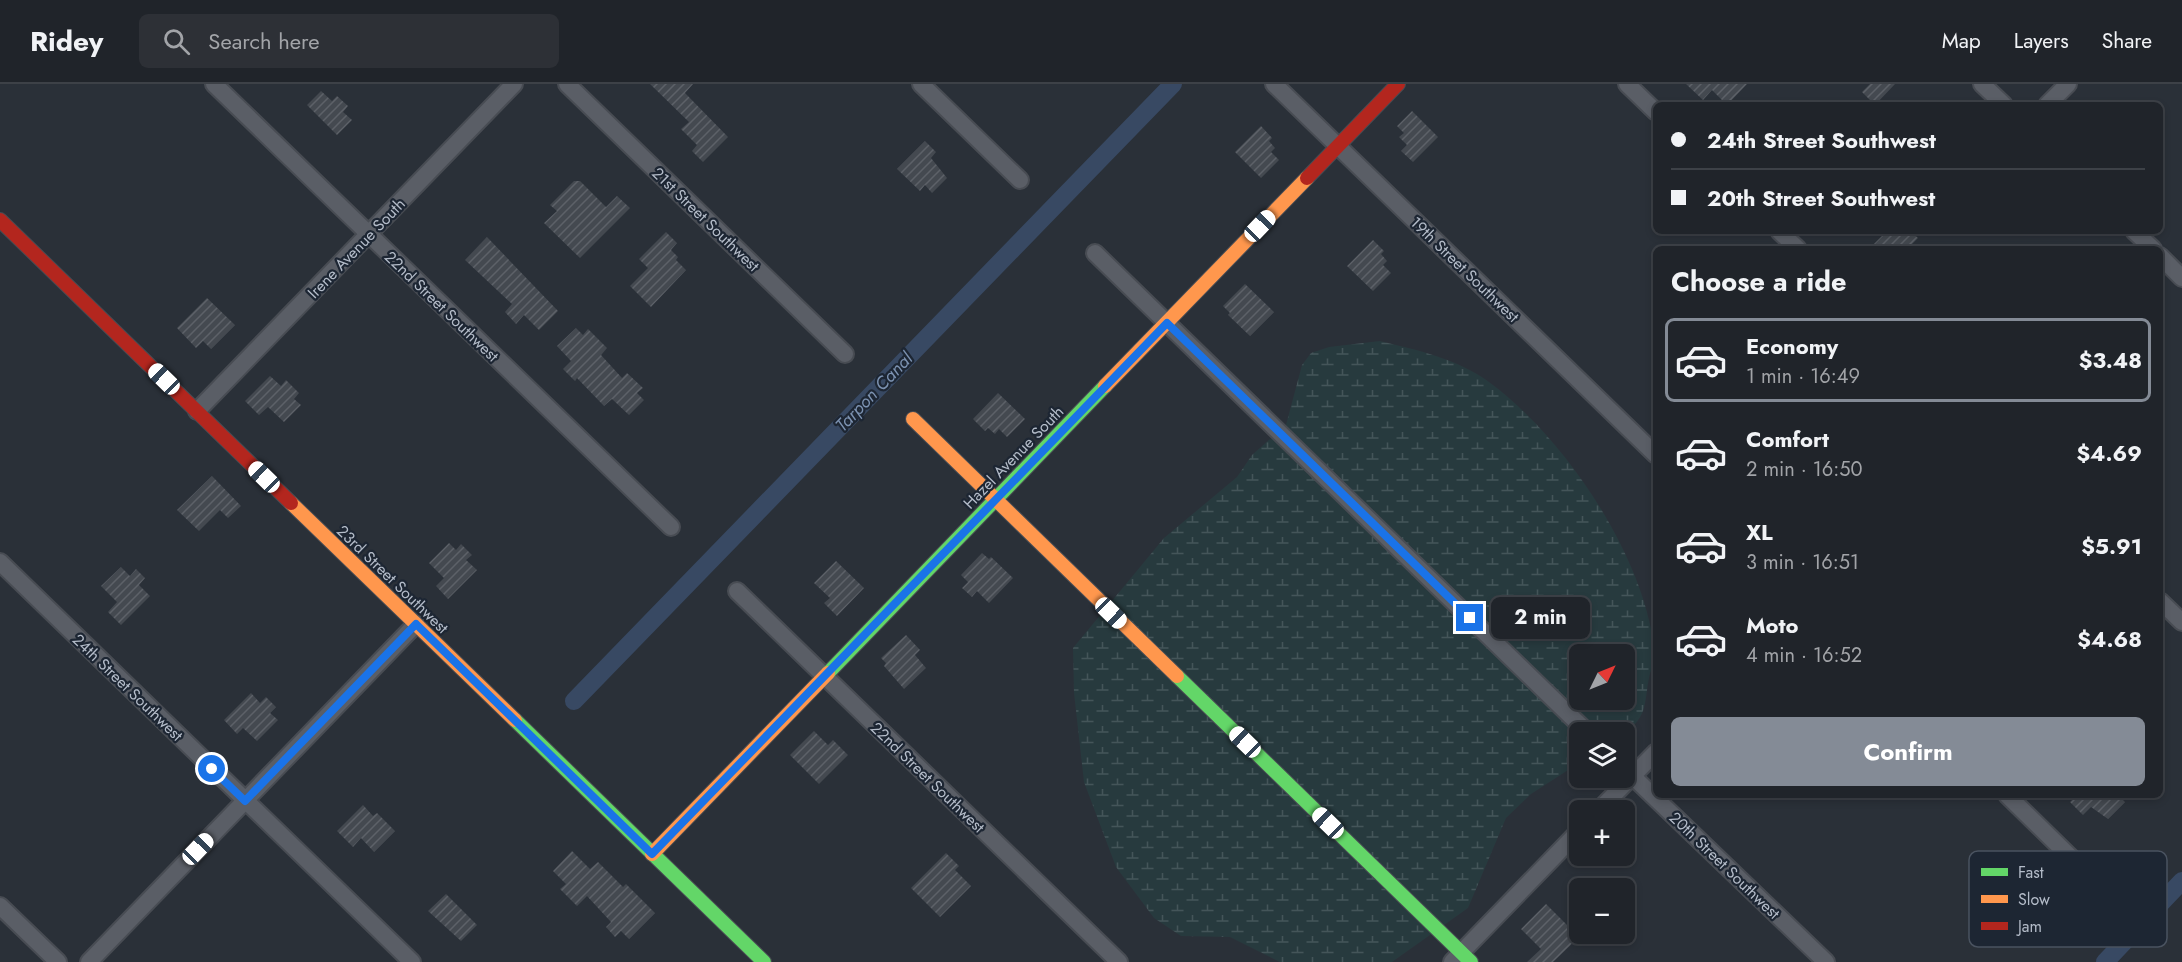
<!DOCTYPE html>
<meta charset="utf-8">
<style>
body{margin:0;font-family:Jost,sans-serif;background:#2d3036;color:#f1f3f6;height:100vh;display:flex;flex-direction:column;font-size:22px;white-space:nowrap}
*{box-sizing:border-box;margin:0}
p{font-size:20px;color:#a2a4a8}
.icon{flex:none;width:33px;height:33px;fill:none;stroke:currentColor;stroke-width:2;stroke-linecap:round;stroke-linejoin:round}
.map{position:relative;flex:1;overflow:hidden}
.panel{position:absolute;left:1653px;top:162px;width:510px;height:552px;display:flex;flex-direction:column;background:#20242a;border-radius:9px;box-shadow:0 3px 9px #0003,0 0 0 2px #3d4147}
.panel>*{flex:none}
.hud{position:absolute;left:1653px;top:18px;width:510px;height:132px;border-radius:9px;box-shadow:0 3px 9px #0003,0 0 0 2px #3d4147;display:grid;align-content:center;height:132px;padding:0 18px;background:#20242a}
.needle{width:39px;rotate:47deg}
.fabs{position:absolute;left:1569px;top:560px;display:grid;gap:12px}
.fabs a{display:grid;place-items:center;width:66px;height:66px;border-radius:9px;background:#20242a;box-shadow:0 3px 9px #0003,0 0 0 2px #3d4147;font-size:30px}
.end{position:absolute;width:27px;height:27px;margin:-14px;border:8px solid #1a73e8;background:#fff;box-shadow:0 0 0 3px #fff}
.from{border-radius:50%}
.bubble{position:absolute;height:42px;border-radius:9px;background:#20242a;box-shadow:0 3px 9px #0003,0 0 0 2px #3d4147;font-size:20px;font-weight:700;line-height:42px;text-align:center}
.car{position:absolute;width:18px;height:36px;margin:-18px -9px;border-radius:8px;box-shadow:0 0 4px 2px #0007;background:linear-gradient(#fff 24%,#345 0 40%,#fff 0 76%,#345 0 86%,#fff 0)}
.hud b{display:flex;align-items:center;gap:21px;height:57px;font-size:22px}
.hud b+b{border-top:2px solid #3d4147}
.hud i{width:15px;height:15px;background:#f1f3f6}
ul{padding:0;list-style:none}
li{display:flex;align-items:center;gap:18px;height:84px;margin:0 12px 9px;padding:0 6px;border:3px solid transparent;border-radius:9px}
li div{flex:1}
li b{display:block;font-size:22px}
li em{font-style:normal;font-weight:700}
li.on{border-color:#848b96}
li>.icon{width:54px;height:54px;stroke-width:1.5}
h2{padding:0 18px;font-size:27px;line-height:72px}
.cta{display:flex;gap:12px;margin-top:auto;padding:12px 18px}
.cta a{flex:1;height:69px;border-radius:9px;background:#848b96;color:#fff;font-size:24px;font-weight:700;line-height:69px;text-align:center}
header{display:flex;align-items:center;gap:36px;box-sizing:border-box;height:84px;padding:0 30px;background:#20242a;border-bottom:2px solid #3d4147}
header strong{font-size:28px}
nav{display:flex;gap:33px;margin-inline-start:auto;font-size:21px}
.search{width:420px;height:54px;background:#2d3036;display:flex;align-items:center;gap:15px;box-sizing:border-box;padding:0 21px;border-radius:9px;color:#a2a4a8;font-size:22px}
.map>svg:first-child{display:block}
.wetland{fill:url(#wetland-marsh);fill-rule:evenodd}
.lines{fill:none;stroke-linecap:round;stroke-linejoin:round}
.canal{stroke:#384963;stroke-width:18}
.building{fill:url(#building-hatch)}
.street-casing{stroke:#484c53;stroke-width:20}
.fast-casing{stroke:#484c53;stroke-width:16}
.slow-casing{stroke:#484c53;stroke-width:16}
.jam-casing{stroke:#484c53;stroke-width:16}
.street{stroke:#5a5e66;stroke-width:16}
.fast{stroke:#63d668;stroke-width:14}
.slow{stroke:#ff974d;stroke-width:14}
.jam{stroke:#b3261e;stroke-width:14}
.route{stroke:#1a73e8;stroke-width:8}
.labels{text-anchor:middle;stroke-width:4.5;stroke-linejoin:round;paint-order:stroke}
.street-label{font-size:16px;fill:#b4bcc9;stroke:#1d2633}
.water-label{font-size:18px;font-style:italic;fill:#7c92b1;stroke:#1d2633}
.key{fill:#1d2633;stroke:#4a5360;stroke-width:1.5}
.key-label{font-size:16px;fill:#b4bcc9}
</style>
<header>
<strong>Ridey</strong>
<div class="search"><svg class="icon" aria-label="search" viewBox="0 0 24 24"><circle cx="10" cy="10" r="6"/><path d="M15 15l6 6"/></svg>Search here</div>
<nav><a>Map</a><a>Layers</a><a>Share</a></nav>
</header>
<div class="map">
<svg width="2182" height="878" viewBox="0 0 2182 878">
<defs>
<pattern id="wetland-marsh" width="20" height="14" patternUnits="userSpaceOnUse" patternTransform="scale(1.5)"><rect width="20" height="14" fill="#273a3e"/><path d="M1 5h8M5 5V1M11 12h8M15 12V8" fill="none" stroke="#445559"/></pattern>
<pattern id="building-hatch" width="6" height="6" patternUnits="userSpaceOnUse" patternTransform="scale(1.5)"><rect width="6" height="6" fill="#444950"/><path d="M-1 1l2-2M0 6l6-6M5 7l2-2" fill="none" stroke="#5d6168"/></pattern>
</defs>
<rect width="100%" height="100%" fill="#2a3038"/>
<path class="wetland" d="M 1380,257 C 1417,266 1458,275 1489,298 C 1564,353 1643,470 1654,563 C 1656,573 1651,584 1649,594 C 1644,619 1648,632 1625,649 L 1580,648 L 1579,679 L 1531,710 L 1506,734 L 1468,824 L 1392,878 L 1280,878 L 1230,853 L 1181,852 L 1154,834 L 1116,783 L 1084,698 L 1074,609 L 1073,564 L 1164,454 L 1237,393 L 1252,371 L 1286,341 L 1302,281 L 1311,269 L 1329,263 ZM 1580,570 L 1624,570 L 1624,615 L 1580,615 Z"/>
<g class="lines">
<path class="canal" d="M 574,617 L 1173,0
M 2105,878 L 2182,797"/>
</g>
<path class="building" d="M 650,0 L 693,0 L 685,9 L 728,53 L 703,78 L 692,67 L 697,61 L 681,45 L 689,38 Z
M 1686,0 L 1747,0 L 1727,21 L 1712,6 L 1703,16 Z
M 1870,0 L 1895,0 L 1875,21 L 1862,8 Z
M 321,7 L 332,17 L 337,12 L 348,22 L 343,28 L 352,36 L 337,51 L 307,21 Z
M 1412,27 L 1438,53 L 1413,78 L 1401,67 L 1407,61 L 1399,53 L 1404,49 L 1397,42 Z
M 1261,42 L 1272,54 L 1269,57 L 1275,64 L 1271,68 L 1279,76 L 1261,94 L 1235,68 Z
M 925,57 L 936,68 L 931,74 L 947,94 L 932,109 L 925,101 L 920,107 L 897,85 Z
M 574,97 L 580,97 L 606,123 L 617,112 L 630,124 L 580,174 L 544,139 L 557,127 L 550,121 Z
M 1887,147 L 1910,147 L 1918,154 L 1907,165 L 1869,165 Z
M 666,148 L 677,159 L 671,166 L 678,173 L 676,176 L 686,186 L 651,223 L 630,202 L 648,184 L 639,175 Z
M 487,153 L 558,227 L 539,246 L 524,231 L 516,240 L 505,228 L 512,220 L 465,176 Z
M 1373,156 L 1384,167 L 1381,170 L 1387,177 L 1383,181 L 1391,189 L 1373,207 L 1347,182 Z
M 1245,200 L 1274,228 L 1250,252 L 1228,231 L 1230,229 L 1223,222 Z
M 207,214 L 235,241 L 211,265 L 203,257 L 196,264 L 177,244 Z
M 576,244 L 583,251 L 588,245 L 607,264 L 601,271 L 622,294 L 627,289 L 643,304 L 637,309 L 644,316 L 629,331 L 612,315 L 604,322 L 577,294 L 575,297 L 563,285 L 571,277 L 557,262 Z
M 270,292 L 281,302 L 286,296 L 299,309 L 294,315 L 301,321 L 284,338 L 268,323 L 259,331 L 245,317 Z
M 998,309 L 1025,335 L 1007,353 L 999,345 L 995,350 L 988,344 L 985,347 L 973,335 Z
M 212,392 L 241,422 L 228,434 L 220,426 L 199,447 L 177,426 Z
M 449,459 L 456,466 L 461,460 L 472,471 L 466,476 L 477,486 L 448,515 L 436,502 L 444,494 L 429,479 Z
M 982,469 L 989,475 L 991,473 L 1013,494 L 989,519 L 977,507 L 972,513 L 962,504 L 968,498 L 961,491 Z
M 836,477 L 864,504 L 837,532 L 824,519 L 830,514 L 814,499 Z
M 121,483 L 130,492 L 136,485 L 145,494 L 139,501 L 150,512 L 121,541 L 108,528 L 117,518 L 101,502 Z
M 906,551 L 920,566 L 915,571 L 926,584 L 904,605 L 884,582 L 886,579 L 881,574 Z
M 251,609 L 260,619 L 266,613 L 276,623 L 270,629 L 278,636 L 257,657 L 243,644 L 237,650 L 224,636 Z
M 814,647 L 828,661 L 833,656 L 848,671 L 819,700 L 790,671 Z
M 2077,711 L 2118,711 L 2125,718 L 2108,735 L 2091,723 L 2083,731 L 2070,718 Z
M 363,721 L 373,732 L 377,729 L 395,747 L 374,768 L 361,754 L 353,763 L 337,747 Z
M 572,767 L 590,785 L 598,778 L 623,803 L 626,800 L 655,829 L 629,855 L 621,847 L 615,853 L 606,843 L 611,838 L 587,812 L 577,822 L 560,805 L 566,800 L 553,787 Z
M 946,769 L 959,782 L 955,786 L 971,802 L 940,833 L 911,804 Z
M 446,810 L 477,841 L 461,857 L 428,827 Z
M 1546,820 L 1579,853 L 1553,878 L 1527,878 L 1541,865 L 1521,845 Z"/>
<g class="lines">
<defs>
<path id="street" d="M 214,0 L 671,443
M 567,0 L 845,270
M 921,0 L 1020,96
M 1274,0 L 1656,371
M 1627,0 L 1656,28
M 1982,0 L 2004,21
M 2047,21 L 2068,0
M 1779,147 L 1798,165
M 2134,147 L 2153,165
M 1095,169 L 1587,648
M 2160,172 L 2182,194
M 197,327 L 514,0
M 0,478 L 412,878
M 737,507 L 1119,878
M 2160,517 L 2182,538
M 1624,684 L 1826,878
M 2007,711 L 2102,804
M 1599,726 L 1656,668
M 0,822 L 58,878
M 89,878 L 416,540
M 1452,878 L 1580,746"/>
<path id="fast" d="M 828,589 L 1105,302
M 1177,592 L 1471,878
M 515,636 L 764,878"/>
<path id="slow" d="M 1105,302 L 1307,94
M 913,335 L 1177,592
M 291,419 L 515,636
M 652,770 L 828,589"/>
<path id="jam" d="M 1307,94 L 1398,0
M 0,136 L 291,419"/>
</defs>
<use href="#street" class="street-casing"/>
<use href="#fast" class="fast-casing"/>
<use href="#slow" class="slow-casing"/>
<use href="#jam" class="jam-casing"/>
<use href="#street" class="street"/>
<use href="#fast" class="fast"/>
<use href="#slow" class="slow"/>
<use href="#jam" class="jam"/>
</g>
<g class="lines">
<path class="route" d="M 212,685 L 245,717 L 416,540 L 652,770 L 1167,239 L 1470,534"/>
</g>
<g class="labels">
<g class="street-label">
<text transform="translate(706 135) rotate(44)" y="6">21st Street Southwest</text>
<text transform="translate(356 164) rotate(-46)" y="6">Irene Avenue South</text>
<text transform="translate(1465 185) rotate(44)" y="6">19th Street Southwest</text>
<text transform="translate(442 222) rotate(44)" y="6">22nd Street Southwest</text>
<text transform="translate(1013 373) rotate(-46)" y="6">Hazel Avenue South</text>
<text transform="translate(393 495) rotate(44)" y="6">23rd Street Southwest</text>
<text transform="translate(128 603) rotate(44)" y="6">24th Street Southwest</text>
<text transform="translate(928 693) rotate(44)" y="6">22nd Street Southwest</text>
<text transform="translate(1725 781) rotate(44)" y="6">20th Street Southwest</text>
</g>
<g class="water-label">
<text transform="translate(874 308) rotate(-46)" y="6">Tarpon Canal</text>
</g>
</g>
<rect x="1969" y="767" width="198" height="96" rx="9" class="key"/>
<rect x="1981" y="784" width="27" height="8" fill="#63d668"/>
<rect x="1981" y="811" width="27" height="8" fill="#ff974d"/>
<rect x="1981" y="838" width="27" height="8" fill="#b3261e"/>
<g class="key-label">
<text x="2018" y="794">Fast</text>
<text x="2018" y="821">Slow</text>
<text x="2018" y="848">Jam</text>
</g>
</svg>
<div class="fabs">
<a><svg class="needle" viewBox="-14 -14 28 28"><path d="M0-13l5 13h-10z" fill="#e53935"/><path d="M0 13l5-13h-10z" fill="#a2a4a8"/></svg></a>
<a><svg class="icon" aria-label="layers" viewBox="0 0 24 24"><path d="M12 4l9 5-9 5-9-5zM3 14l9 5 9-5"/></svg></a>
<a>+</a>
<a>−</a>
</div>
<i class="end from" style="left:212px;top:685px"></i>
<i class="end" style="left:1470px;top:534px"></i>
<div class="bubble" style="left:1491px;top:513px;width:99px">2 min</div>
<i class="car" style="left:1260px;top:142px;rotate:44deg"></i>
<i class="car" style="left:164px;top:295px;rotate:314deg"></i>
<i class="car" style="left:264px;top:393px;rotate:314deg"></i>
<i class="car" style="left:1111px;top:529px;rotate:134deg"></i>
<i class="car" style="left:1245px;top:658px;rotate:314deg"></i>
<i class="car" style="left:1328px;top:739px;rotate:314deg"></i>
<i class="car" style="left:198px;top:765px;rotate:44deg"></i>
<div class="hud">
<b><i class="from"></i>24th Street Southwest</b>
<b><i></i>20th Street Southwest</b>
</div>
<section class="panel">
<h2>Choose a ride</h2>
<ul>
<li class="on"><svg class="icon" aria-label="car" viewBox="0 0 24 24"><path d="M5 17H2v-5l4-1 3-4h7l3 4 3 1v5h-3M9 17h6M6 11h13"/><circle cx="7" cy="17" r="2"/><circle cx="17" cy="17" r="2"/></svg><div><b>Economy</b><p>1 min · 16:49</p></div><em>$3.48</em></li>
<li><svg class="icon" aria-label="car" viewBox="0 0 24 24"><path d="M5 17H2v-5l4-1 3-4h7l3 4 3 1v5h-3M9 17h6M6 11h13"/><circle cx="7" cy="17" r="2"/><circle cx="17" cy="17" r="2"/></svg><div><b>Comfort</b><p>2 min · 16:50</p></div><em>$4.69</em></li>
<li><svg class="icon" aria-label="car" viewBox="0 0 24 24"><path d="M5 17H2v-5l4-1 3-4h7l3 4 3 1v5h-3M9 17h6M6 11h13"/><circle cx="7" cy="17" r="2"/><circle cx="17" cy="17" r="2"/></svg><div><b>XL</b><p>3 min · 16:51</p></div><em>$5.91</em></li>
<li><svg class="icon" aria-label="car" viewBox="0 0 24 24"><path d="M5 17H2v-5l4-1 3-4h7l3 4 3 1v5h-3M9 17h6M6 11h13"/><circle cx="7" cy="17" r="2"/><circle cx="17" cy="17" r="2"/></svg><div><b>Moto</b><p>4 min · 16:52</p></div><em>$4.68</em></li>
</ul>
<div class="cta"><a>Confirm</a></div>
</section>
</div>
